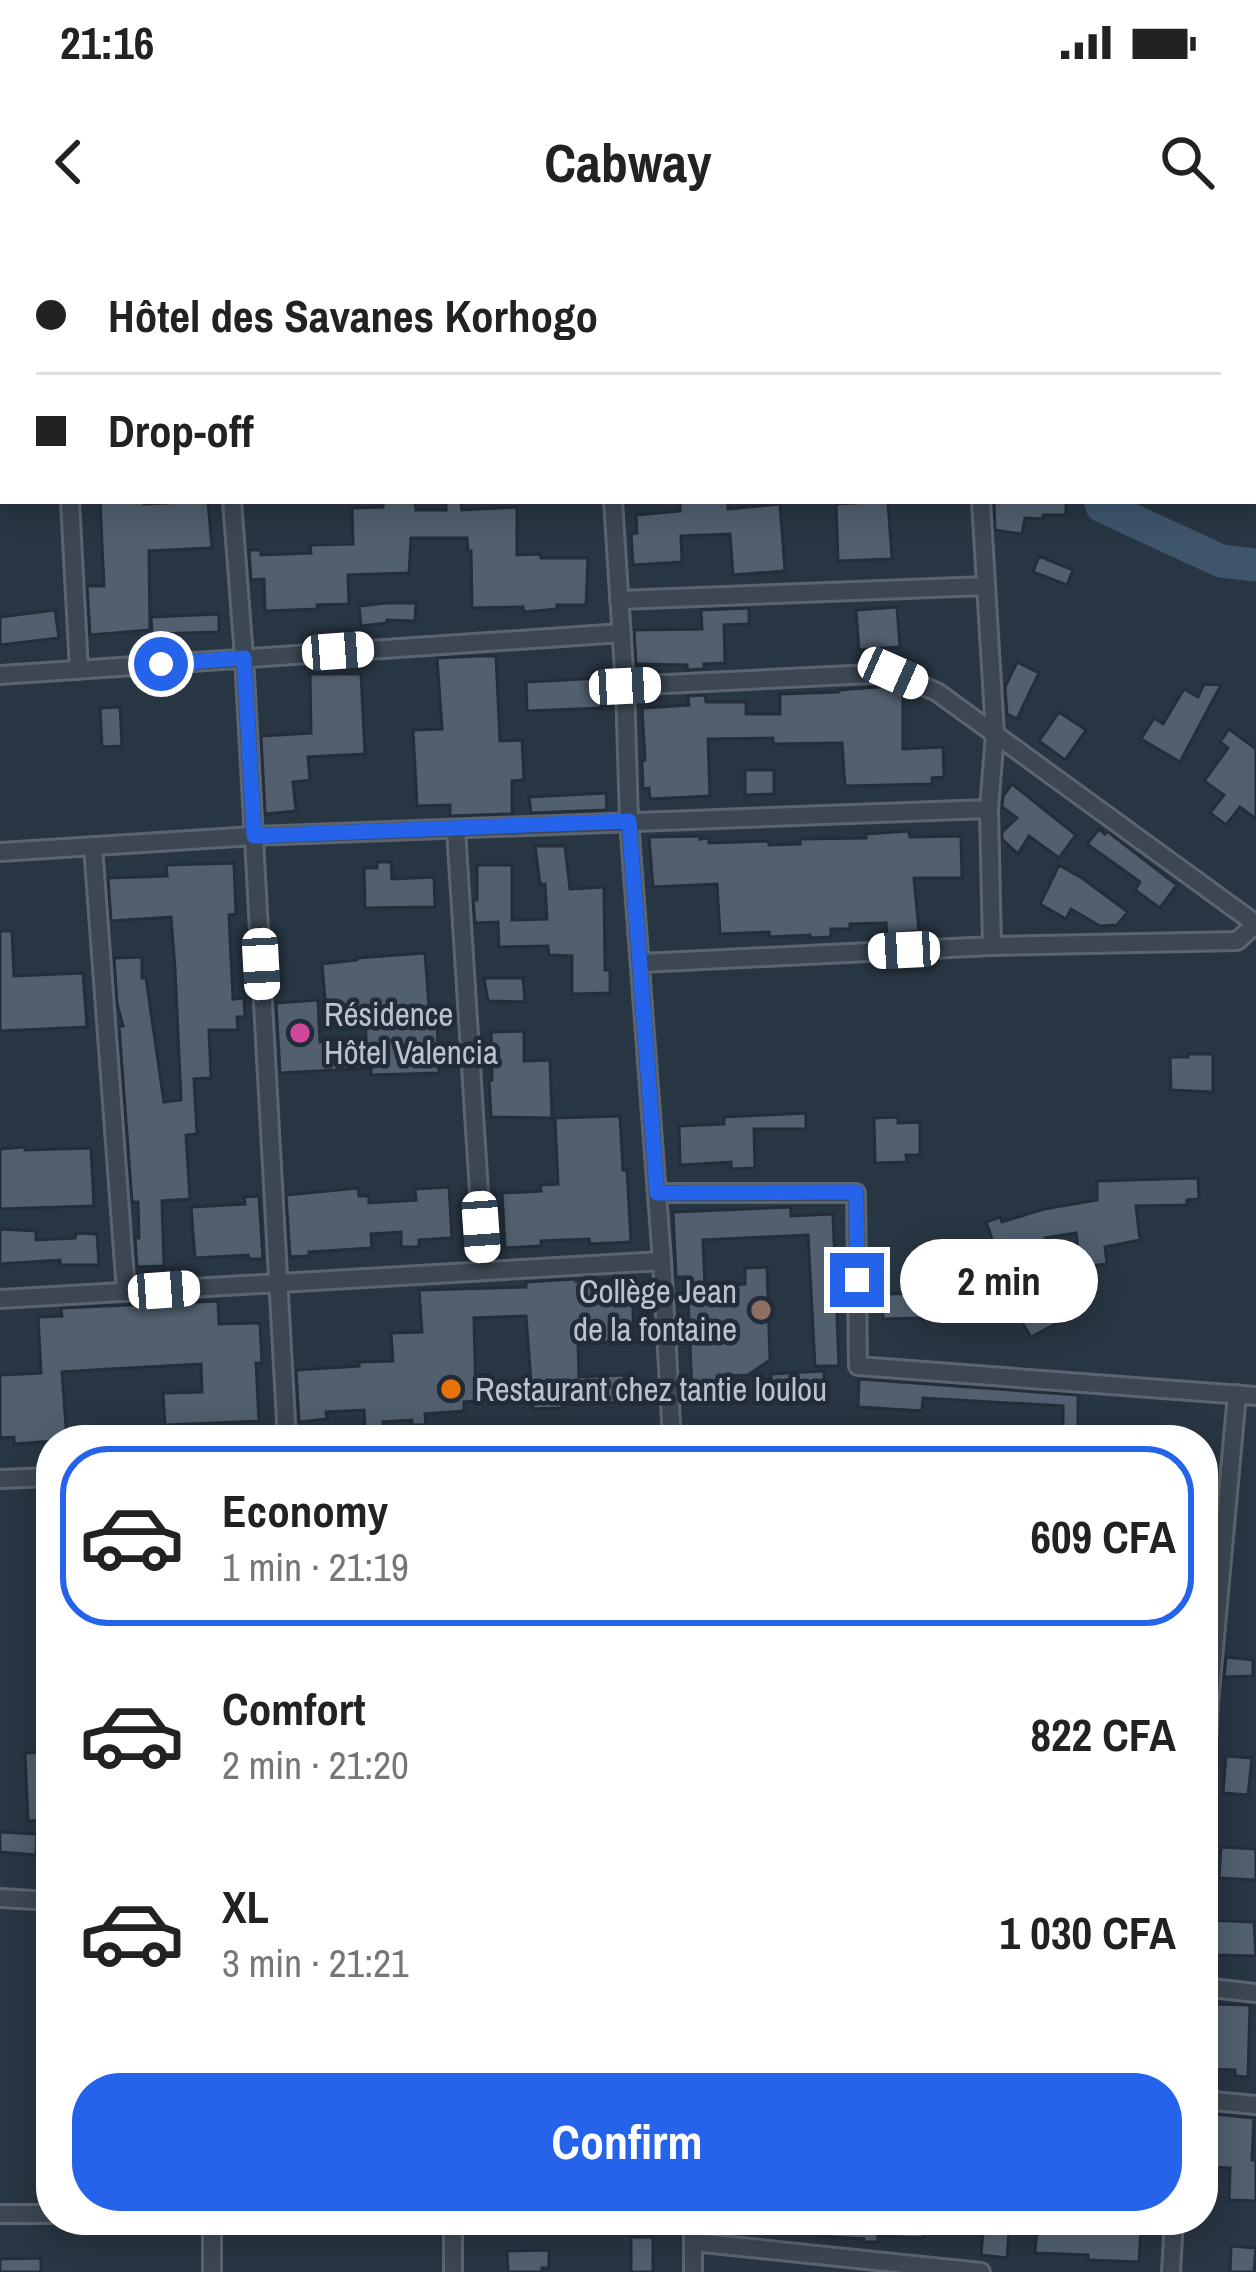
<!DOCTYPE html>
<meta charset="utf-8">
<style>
body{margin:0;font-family:"Archivo Narrow",sans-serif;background:#f2f2f2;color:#222;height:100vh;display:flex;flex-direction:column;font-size:45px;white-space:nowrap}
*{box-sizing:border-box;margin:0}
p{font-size:39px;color:#767676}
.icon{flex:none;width:66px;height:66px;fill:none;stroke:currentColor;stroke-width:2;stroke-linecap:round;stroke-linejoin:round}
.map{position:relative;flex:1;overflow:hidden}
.drawer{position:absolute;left:36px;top:1185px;width:1182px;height:810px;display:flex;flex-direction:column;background:#fff;border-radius:48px;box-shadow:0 6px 30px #0003}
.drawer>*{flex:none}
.hud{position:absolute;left:0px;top:0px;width:1257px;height:264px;box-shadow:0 6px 30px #0003;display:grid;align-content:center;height:264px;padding:0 36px;background:#fff}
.end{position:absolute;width:54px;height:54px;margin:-27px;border:15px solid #2563eb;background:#fff;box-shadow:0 0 0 6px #fff}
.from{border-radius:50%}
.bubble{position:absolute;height:84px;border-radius:42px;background:#fff;box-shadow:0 6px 30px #0003;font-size:39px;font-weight:700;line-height:84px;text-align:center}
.car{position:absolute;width:36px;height:72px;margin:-36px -18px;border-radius:15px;box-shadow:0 0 9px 3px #0007;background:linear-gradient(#fff 24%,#345 0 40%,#fff 0 76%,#345 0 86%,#fff 0)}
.hud b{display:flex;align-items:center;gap:42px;height:114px;font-size:45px}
.hud b+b{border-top:3px solid #e0e0e0}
.hud i{width:30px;height:30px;background:#222}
ul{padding:21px 0 0;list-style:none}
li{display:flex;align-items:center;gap:36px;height:180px;margin:0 24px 18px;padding:0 12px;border:6px solid transparent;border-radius:48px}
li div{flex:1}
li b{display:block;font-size:45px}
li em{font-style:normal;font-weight:700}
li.active{border-color:#2563eb}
li>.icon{width:108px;height:108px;stroke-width:1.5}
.action{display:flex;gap:24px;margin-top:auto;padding:24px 36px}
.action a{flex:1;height:138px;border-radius:48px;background:#2563eb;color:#fff;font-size:48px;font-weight:700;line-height:138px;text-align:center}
.status{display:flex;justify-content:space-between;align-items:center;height:84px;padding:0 60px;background:#fff;direction:ltr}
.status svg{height:33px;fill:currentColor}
header{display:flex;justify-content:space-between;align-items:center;height:156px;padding:0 36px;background:#fff;font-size:54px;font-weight:700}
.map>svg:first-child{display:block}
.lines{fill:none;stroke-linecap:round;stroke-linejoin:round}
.river{stroke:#3e556c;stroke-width:33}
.building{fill:#515f6e;stroke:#232e3a;stroke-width:3}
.street-casing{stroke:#5b6570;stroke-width:22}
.street{stroke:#3c4753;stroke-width:16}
.route{stroke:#2563eb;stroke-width:15}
.hotel-dot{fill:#d1479c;stroke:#212c38;stroke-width:4.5}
.education-dot{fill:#8d6e63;stroke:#212c38;stroke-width:4.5}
.food-dot{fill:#e8710a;stroke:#212c38;stroke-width:4.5}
.labels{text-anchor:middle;stroke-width:9;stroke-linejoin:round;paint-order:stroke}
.poi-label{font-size:33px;fill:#bac2cd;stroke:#212c38;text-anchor:start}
</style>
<div class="status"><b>21:16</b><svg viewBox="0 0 49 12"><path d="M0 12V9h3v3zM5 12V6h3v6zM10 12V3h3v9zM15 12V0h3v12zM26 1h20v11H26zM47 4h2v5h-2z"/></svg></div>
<header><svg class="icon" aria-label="back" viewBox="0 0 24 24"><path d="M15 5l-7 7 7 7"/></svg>Cabway<svg class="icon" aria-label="search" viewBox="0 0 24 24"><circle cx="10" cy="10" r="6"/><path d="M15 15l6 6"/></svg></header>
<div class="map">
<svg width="1256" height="2032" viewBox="0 0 1256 2032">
<rect width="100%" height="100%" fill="#283643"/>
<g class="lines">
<path class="river" d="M 1019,3 L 1020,0
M 1100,261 L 1102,266 L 1221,321 L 1256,325"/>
</g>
<path class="building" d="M 100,261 L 144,261 L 144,264 L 208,261 L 212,308 L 149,311 L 150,390 L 90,395 L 87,346 L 104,346 Z
M 383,261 L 415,261 L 416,270 L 446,270 L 446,261 L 461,261 L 462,270 L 517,267 L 517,315 L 540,314 L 541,318 L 588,318 L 586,365 L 557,365 L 557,369 L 524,372 L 523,367 L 472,368 L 471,311 L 468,311 L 467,298 L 411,298 L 409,333 L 348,335 L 349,364 L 317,365 L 318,369 L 265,371 L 264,339 L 251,340 L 249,310 L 261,310 L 261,315 L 311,313 L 310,305 L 353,304 L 352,268 L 383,267 Z
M 680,261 L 728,261 L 728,269 L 780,264 L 785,331 L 733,335 L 730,294 L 681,296 L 682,322 L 633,325 L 631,294 L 637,293 L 636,275 L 680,271 Z
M 888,261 L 892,319 L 838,321 L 836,264 Z
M 994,261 L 1066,261 L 1066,275 L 1043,275 L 1043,279 L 1025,278 L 1022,294 L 995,290 Z
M 1039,316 L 1073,330 L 1067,345 L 1033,332 Z
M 386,363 L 416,363 L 415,381 L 387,380 L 387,383 L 361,386 L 359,366 Z
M 897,367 L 900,407 L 859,410 L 856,370 Z
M 749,368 L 749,384 L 724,385 L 725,423 L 704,424 L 704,429 L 687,430 L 687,425 L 636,424 L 634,390 L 702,389 L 701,370 Z
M 55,370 L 59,398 L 0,405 L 0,377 Z
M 219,374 L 219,392 L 152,394 L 151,377 Z
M 477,416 L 496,416 L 500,501 L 522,500 L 524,540 L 512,541 L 512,574 L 450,576 L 450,565 L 417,566 L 413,490 L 442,489 L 437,418 Z
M 1017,422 L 1039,433 L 1017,479 L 1007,474 L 1005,447 Z
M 310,434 L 361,434 L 365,514 L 308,517 L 310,540 L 293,542 L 296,571 L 265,574 L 261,496 L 311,493 Z
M 599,438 L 601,468 L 527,471 L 526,442 Z
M 1204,444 L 1221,445 L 1180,522 L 1141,499 L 1154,478 L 1163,484 L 1184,449 L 1198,457 Z
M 891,446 L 903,451 L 903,509 L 943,507 L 944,537 L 932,538 L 932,544 L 845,546 L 842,503 L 773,504 L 773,498 L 708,499 L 710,556 L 650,559 L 649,548 L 643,549 L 642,521 L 645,520 L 642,468 L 689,465 L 688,456 L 705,455 L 706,462 L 746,462 L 746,474 L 780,474 L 780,454 L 838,452 L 838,450 Z
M 120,467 L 122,506 L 102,507 L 100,468 Z
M 1059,472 L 1086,490 L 1065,520 L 1039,501 Z
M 1229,489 L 1256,509 L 1256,579 L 1240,567 L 1226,585 L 1210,573 L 1224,555 L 1204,541 L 1228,508 L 1220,502 Z
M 745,530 L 774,530 L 774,554 L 745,555 Z
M 1012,544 L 1076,595 L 1059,618 L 1029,596 L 1018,614 L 1002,599 L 1002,592 L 1017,578 L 1002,567 L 1003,556 Z
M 606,553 L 607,570 L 531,573 L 529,557 Z
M 1099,589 L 1105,594 L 1107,591 L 1177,645 L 1160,668 L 1135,650 L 1140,642 L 1087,604 Z
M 909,591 L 910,597 L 961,596 L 962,638 L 914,638 L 919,691 L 887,695 L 886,683 L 850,684 L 850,689 L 831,689 L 831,697 L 810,698 L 810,695 L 769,697 L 769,692 L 720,694 L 717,644 L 653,647 L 649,597 L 700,596 L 700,599 L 709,598 L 709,603 L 769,601 L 769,605 L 800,604 L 800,599 L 866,598 L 866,594 Z
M 535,606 L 565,606 L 570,649 L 604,647 L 605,730 L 610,730 L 610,753 L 572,754 L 572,716 L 549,715 L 548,706 L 499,707 L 498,682 L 475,683 L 473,660 L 477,660 L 477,625 L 512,625 L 512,680 L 547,679 L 545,644 L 540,644 Z
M 377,622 L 391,622 L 392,639 L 434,637 L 435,667 L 365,668 L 364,628 L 377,628 Z
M 234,623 L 236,674 L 229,675 L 233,759 L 244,758 L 245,777 L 237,777 L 238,790 L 209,790 L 211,838 L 194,839 L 197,894 L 186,895 L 190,959 L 162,961 L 164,1026 L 137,1027 L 135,998 L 139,998 L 138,962 L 132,962 L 119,786 L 123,786 L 117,764 L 114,718 L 142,717 L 142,738 L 146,738 L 164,862 L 181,860 L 175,728 L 171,677 L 111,681 L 108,638 L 167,636 L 166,625 Z
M 1059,625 L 1082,638 L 1128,672 L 1117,685 L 1100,686 L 1071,669 L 1066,679 L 1040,664 Z
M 0,691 L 12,691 L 14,736 L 83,733 L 87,787 L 0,791 Z
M 425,713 L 430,779 L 437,779 L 439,833 L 371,835 L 371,828 L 280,833 L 276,763 L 318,760 L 320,802 L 366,799 L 365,771 L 326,771 L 322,724 L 357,720 L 357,718 Z
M 484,738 L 523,738 L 525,762 L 488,761 Z
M 524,791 L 524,821 L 550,820 L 552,878 L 491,877 L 489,840 L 492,840 L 491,792 Z
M 1188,814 L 1213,814 L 1213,852 L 1171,850 L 1170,817 L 1188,817 Z
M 806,873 L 806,889 L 754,889 L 755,928 L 731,929 L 731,922 L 680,925 L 679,886 L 724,884 L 724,877 Z
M 620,876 L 623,930 L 627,930 L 631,1002 L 590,1004 L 589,999 L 541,1001 L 541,1006 L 505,1008 L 502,953 L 541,951 L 540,945 L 558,944 L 555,878 Z
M 898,877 L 898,883 L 920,882 L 920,915 L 906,915 L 907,922 L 875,923 L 874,878 Z
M 25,907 L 25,910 L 91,908 L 94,966 L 0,969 L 0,909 Z
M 1198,938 L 1199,959 L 1187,960 L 1187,965 L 1136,966 L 1140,1000 L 1105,1007 L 1107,1024 L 1080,1027 L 1076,993 L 1045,998 L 1069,1077 L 1031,1097 L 1020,1079 L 986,982 L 1000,977 L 1002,982 L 1044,969 L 1097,960 L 1097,941 Z
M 449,947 L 452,998 L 419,1000 L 419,1007 L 401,1007 L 401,992 L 371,994 L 372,1008 L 309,1012 L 309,1016 L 290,1017 L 286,955 L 358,948 L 359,956 L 369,956 L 369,963 L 416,960 L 415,949 Z
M 259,956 L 263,1019 L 249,1019 L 248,1015 L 195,1018 L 191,967 L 245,964 L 244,957 Z
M 791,967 L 791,976 L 833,974 L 839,1126 L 815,1126 L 808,995 L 703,1000 L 705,1047 L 745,1044 L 745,1028 L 767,1027 L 770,1120 L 748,1135 L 728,1136 L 729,1150 L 692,1151 L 687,1037 L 676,1037 L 673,972 Z
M 0,989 L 36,991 L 36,1000 L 75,998 L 76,993 L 97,994 L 99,1025 L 60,1025 L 60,1020 L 0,1024 Z
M 933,1030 L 968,1030 L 968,1049 L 960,1049 L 961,1077 L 922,1080 L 922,1078 L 883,1079 L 883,1054 L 933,1053 Z
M 576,1039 L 576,1041 L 632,1039 L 634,1101 L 578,1103 L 579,1137 L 624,1135 L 625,1162 L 562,1165 L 562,1168 L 533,1169 L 526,1076 L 474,1078 L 476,1161 L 464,1162 L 464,1171 L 425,1174 L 426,1185 L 412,1185 L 412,1180 L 383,1182 L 383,1187 L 365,1188 L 364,1170 L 326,1172 L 327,1179 L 299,1182 L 296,1130 L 359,1126 L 359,1122 L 393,1121 L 391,1093 L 422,1092 L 419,1050 L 526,1047 L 526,1042 Z
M 218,1061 L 219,1084 L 260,1083 L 262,1123 L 256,1123 L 259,1181 L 165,1185 L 163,1153 L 202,1152 L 201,1124 L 110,1129 L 62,1132 L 67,1200 L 14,1204 L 14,1197 L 0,1198 L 0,1135 L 41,1133 L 38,1077 L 62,1076 L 61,1068 Z
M 824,1131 L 825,1158 L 772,1161 L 771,1134 Z
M 859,1139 L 1078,1155 L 1078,1200 L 1063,1200 L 1063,1166 L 923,1158 L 922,1171 L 858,1167 Z
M 1226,1417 L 1253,1420 L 1253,1436 L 1224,1437 Z
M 51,1512 L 51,1580 L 28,1581 L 25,1513 Z
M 1226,1516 L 1252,1518 L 1248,1555 L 1223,1553 Z
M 0,1592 L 37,1594 L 36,1615 L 0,1612 Z
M 1221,1607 L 1256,1609 L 1256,1640 L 1219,1638 Z
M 1206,1680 L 1254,1682 L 1256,1716 L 1213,1715 L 1214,1702 L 1205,1702 Z
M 1203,1764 L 1250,1765 L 1248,1837 L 1235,1836 L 1235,1830 L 1203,1829 Z
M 1203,1873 L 1254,1878 L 1252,1920 L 1256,1920 L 1256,1961 L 1229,1960 L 1230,1928 L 1203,1927 Z
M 818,1980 L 924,1980 L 923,1998 L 878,1996 L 878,2002 L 864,2002 L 864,1999 L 817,1996 Z
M 984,1980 L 1010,1980 L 1007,2018 L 981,2015 Z
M 1078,1986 L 1141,1989 L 1139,2022 L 1088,2020 L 1088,2015 L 1035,2013 L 1037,1988 L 1077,1990 Z
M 631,1997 L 653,1997 L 653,2032 L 631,2032 Z
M 1231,2006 L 1256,2008 L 1254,2032 L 1230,2032 Z
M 549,2010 L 549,2028 L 542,2028 L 542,2032 L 508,2032 L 507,2011 Z
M 41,2018 L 41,2032 L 0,2032 L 0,2019 Z"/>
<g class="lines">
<defs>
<path id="street" d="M 59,0 L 59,3
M 218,0 L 218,3
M 425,0 L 425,3
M 592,0 L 592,3
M 764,0 L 764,3
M 0,129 L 3,129
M 70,261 L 79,430
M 232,261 L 244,417 L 287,1200
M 613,261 L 625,446 L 629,581 L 662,1021 L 672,1200
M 981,261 L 995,494 L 989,569 L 992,706
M 619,360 L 986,346
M 0,435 L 622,393
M 625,446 L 893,433 L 937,452 L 1256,684 L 1237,701 L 992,706 L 641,723
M 456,590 L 484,1031
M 93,606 L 126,1052
M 0,612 L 254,596 L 989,569
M 657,953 L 856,953 L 858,1126 L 1256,1156
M 0,1059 L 662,1021
M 0,1239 L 51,1237
M 1203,1575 L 1209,1463 L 1237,1154
M 0,1658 L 51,1661
M 1203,1747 L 1256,1753
M 1203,1860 L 1256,1865
M 0,1974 L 51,1974
M 212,1980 L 212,2032
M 412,1980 L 475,1980
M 453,1980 L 453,2032
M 693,1980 L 693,2032
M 693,2002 L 981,2032
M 1171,2032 L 1174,1980"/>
</defs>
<use href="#street" class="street-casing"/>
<use href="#street" class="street"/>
</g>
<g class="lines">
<path class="route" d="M 161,424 L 244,418 L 254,596 L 629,581 L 657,953 L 856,952 L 857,1040"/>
</g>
<circle class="hotel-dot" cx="300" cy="793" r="12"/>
<circle class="education-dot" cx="761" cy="1070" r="12"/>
<circle class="food-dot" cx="451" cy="1149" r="12"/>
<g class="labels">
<g class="poi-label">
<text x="324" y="786">Résidence<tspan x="324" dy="38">Hôtel Valencia</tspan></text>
<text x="737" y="1063" text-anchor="end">Collège Jean<tspan x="737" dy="38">de la fontaine</tspan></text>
<text x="475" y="1161">Restaurant chez tantie loulou</text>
</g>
</g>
</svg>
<i class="end from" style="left:161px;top:424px"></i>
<i class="end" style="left:857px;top:1040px"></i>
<div class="bubble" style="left:900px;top:999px;width:198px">2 min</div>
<i class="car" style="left:338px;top:411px;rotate:86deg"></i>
<i class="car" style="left:893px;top:433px;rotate:114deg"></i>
<i class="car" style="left:625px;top:446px;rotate:87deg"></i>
<i class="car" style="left:904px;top:710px;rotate:267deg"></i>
<i class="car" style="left:261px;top:724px;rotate:177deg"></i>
<i class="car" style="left:481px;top:987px;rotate:176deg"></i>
<i class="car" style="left:164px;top:1050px;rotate:86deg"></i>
<div class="hud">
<b><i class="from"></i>Hôtel des Savanes Korhogo</b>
<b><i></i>Drop-off</b>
</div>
<section class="drawer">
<ul>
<li class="active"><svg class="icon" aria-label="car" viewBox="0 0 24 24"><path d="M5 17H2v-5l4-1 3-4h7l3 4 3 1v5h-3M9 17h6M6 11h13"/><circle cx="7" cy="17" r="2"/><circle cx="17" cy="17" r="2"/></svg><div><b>Economy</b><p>1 min · 21:19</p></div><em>609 CFA</em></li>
<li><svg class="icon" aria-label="car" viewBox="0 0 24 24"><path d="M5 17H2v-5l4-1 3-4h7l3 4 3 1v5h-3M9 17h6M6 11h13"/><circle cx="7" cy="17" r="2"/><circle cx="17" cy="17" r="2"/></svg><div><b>Comfort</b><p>2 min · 21:20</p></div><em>822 CFA</em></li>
<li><svg class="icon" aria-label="car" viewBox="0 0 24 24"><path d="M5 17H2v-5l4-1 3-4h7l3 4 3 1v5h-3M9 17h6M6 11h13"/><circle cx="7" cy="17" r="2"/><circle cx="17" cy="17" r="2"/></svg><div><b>XL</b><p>3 min · 21:21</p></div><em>1 030 CFA</em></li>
</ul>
<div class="action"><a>Confirm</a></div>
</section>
</div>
